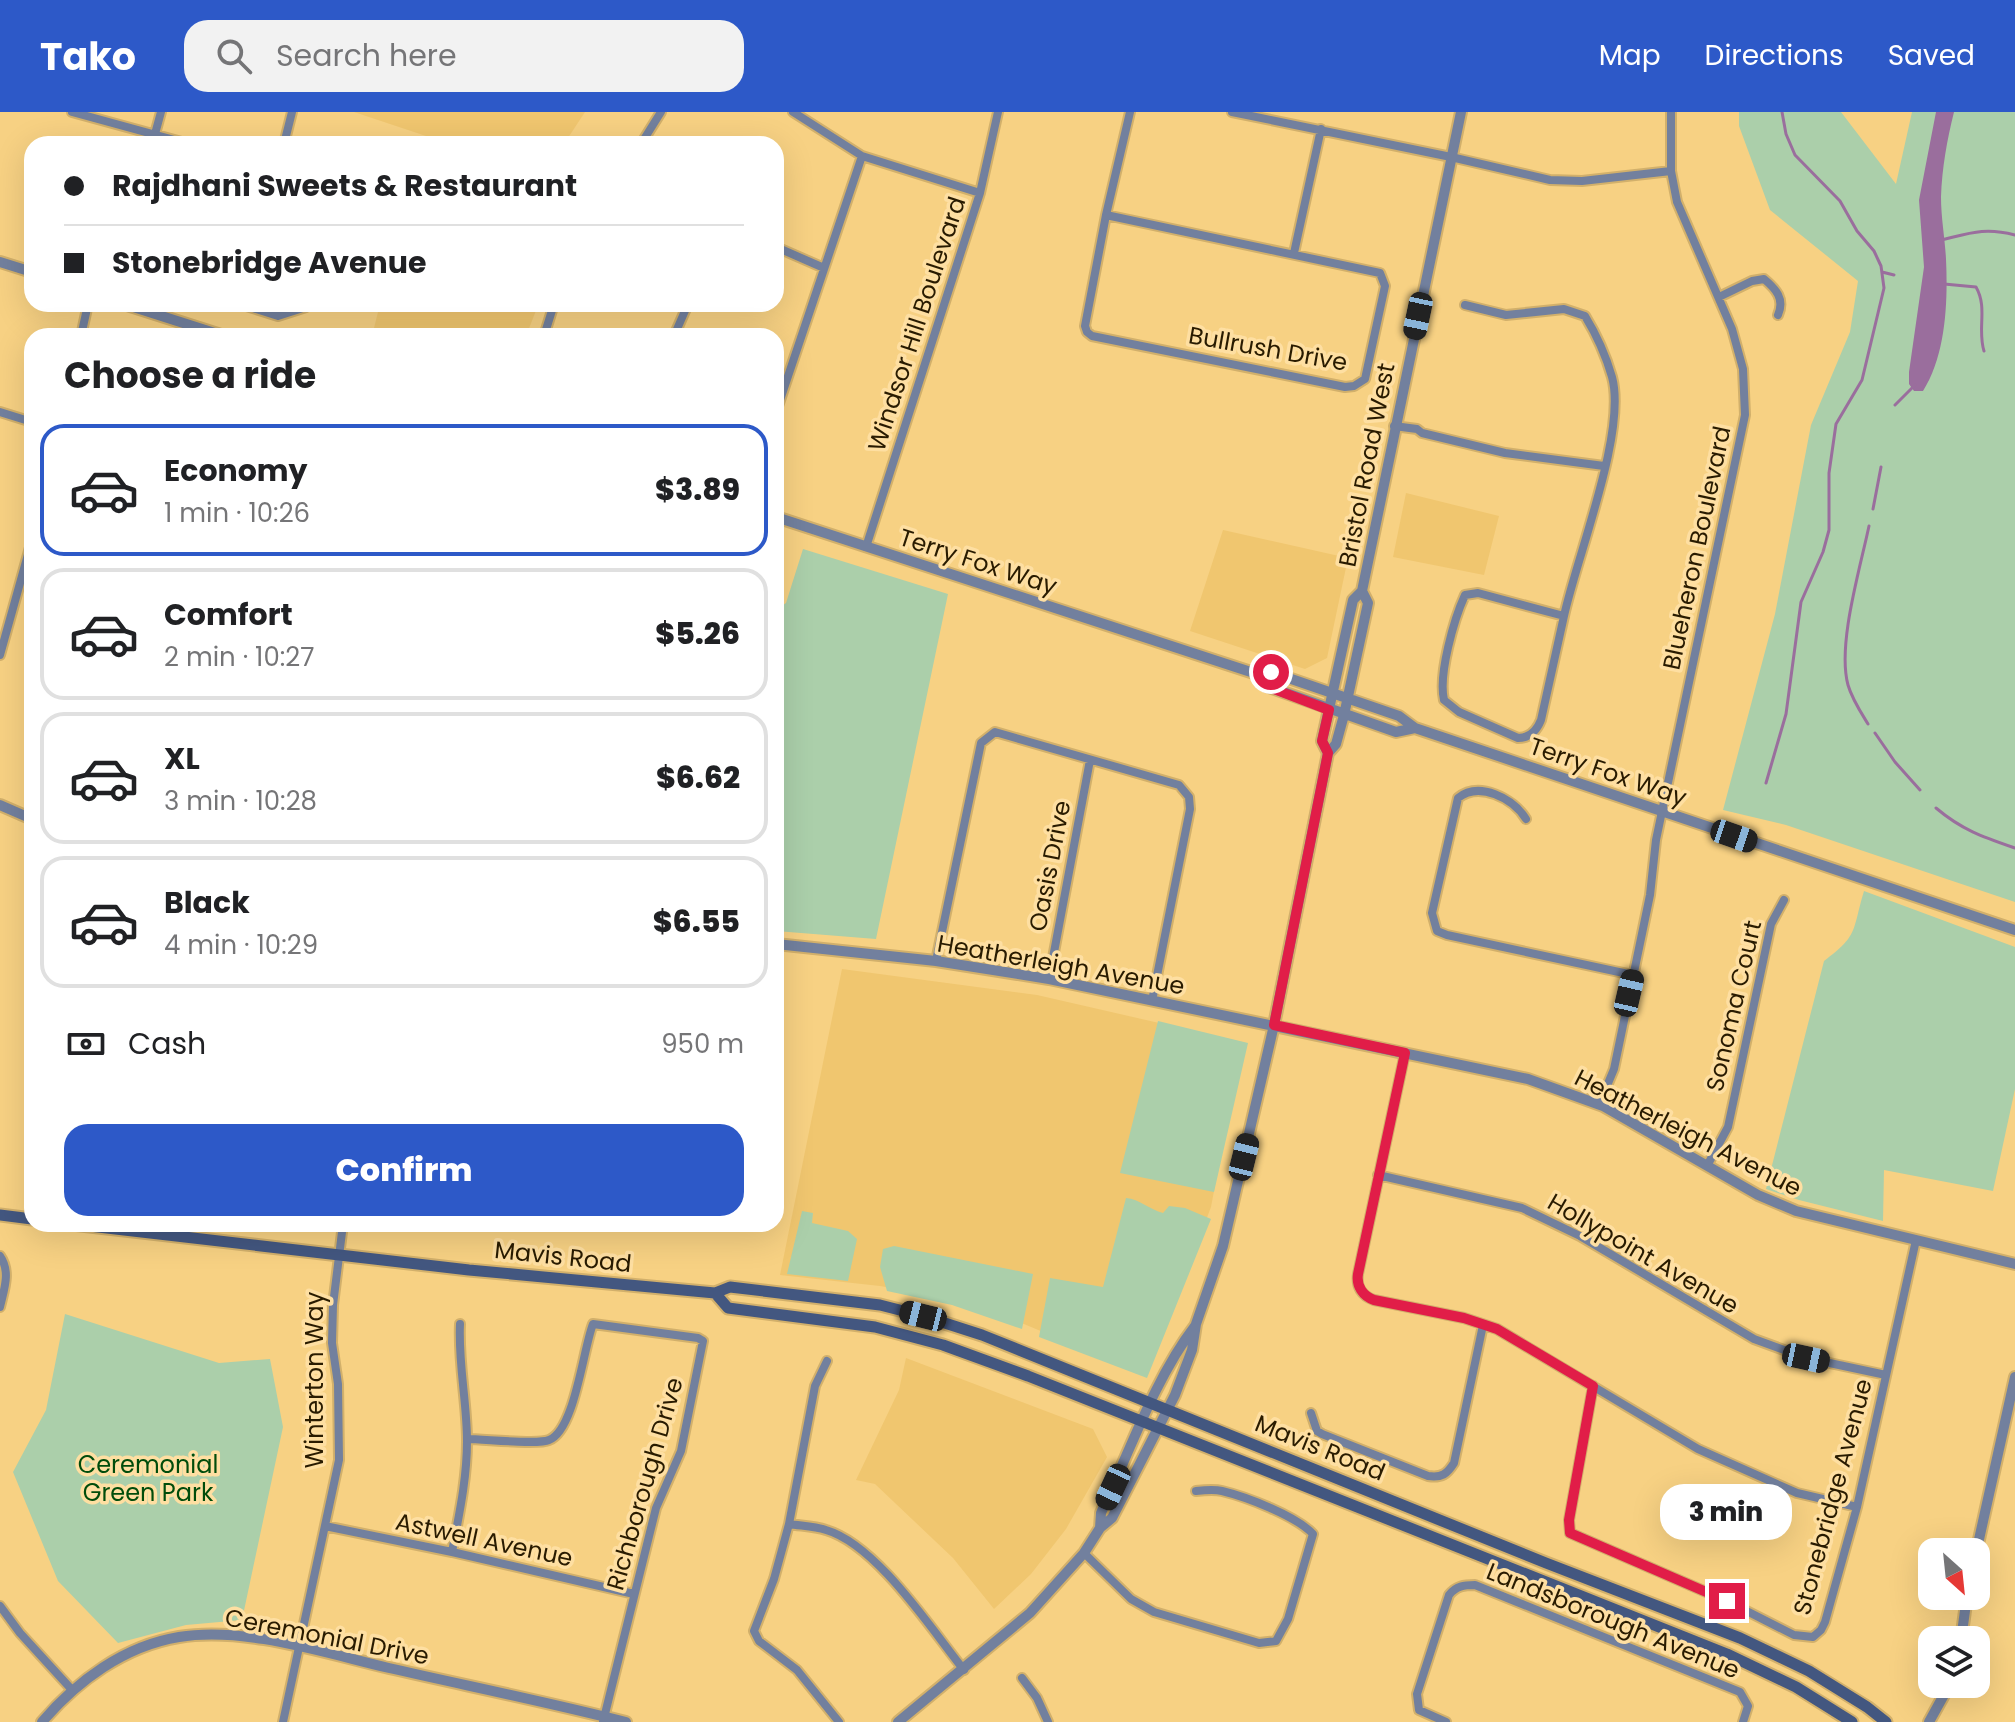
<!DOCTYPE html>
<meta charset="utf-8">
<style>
body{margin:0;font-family:Poppins,sans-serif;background:#f2f2f2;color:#202124;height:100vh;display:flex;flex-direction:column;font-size:30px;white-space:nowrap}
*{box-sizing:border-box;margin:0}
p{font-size:26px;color:#757577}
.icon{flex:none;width:44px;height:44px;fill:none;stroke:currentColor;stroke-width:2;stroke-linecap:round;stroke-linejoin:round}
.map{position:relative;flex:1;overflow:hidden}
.panel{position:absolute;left:24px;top:216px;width:760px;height:904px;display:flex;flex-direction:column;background:#fff;border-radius:24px;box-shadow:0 8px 32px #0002}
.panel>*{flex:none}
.guide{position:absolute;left:24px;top:24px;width:760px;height:176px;border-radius:24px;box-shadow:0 8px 32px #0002;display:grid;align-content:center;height:176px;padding:0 40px;background:#fff}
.needle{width:52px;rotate:153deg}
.controls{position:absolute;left:1918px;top:1426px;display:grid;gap:16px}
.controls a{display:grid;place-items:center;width:72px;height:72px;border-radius:16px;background:#fff;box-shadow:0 8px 32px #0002;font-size:40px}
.end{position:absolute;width:36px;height:36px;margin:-18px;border:10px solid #e11d48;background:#fff;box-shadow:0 0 0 4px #fff}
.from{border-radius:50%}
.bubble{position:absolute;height:56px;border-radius:24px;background:#fff;box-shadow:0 8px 32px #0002;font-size:26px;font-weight:800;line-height:56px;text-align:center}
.car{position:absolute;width:24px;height:48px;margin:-24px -12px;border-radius:10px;box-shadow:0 0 6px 2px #0007;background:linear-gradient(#222 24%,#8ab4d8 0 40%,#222 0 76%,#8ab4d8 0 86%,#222 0)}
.guide b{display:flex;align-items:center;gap:28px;height:76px;font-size:30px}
.guide b+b{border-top:2px solid #e0e0e0}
.guide i{width:20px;height:20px;background:#202124}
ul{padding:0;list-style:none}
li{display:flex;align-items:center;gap:24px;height:132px;margin:0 16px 12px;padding:0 24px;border:4px solid #e0e0e0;border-radius:24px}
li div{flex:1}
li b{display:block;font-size:30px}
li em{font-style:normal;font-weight:800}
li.on{border-color:#2d59c8}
li>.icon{width:72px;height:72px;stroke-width:1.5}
h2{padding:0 40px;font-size:36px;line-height:96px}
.pay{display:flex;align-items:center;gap:20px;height:88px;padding:0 40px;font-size:30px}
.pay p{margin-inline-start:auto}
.action{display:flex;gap:16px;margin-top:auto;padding:16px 40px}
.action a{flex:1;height:92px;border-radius:24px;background:#2d59c8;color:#fff;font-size:32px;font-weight:800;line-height:92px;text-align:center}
header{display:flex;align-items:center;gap:48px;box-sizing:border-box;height:112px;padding:0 40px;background:#2d59c8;color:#fff}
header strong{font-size:38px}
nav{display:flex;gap:44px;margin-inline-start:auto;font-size:28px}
.search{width:560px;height:72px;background:#f2f2f2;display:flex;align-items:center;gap:20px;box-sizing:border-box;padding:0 28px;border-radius:24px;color:#757577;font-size:30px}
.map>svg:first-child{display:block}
.built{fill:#f0c66f}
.green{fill:#abcfaa}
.water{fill:#9a6e9d}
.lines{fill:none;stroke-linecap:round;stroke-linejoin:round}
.stream{stroke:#9a6e9d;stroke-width:3}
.minor-casing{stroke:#d2b06b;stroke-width:12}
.tertiary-casing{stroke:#d2b06b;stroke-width:14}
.secondary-casing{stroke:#d2b06b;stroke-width:15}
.minor{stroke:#72809e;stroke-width:8}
.tertiary{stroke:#72809e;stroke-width:10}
.secondary{stroke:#435780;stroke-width:11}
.route{stroke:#e11d48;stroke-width:10}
.labels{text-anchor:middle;stroke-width:7;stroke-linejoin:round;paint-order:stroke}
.street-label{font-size:24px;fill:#291b00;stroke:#fedfa2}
.park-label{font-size:24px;fill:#004c0b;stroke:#fedfa2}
</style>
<header>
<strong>Tako</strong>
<div class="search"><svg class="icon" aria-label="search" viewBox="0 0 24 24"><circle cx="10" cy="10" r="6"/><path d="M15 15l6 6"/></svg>Search here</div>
<nav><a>Map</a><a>Directions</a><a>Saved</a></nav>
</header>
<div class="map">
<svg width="2015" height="1610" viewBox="0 0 2015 1610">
<rect width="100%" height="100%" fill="#f7d183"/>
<path class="built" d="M 354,0 L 585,0 L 564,32 L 450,32 Z
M 380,192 L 526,192 L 537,196 L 526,224 L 372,224 Z
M 1406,381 L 1499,404 L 1484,463 L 1393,445 Z
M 1223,418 L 1348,446 L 1327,546 L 1305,557 L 1190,519 Z
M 842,857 L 1037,883 L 1242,930 L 1211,1095 L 1158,1236 L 1118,1251 L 1007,1205 L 947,1185 L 880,1174 L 780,1163 Z
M 906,1246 L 1093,1317 L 1107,1345 L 1066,1417 L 1031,1462 L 994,1497 L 953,1446 L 875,1372 L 856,1368 L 899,1278 Z"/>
<path class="green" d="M 1739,0 L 1841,0 L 1896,72 L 1912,0 L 2015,0 L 2015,790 L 1786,713 L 1723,698 L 1775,502 L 1811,313 L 1850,220 L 1858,169 L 1770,98 L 1739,14 Z
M 803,437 L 948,482 L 876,827 L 776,819 L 776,498 L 786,491 Z
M 1864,779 L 2015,835 L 2015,977 L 1993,1079 L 1884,1058 L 1883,1109 L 1799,1088 L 1766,1077 L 1824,849 C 1859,823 1852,819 1864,779 Z
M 1158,909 L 1248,931 L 1214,1080 L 1120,1061 Z
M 1126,1086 C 1140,1087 1148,1097 1163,1101 L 1169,1094 L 1185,1096 L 1211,1107 L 1147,1266 L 1039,1225 L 1050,1166 L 1103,1175 Z
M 802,1099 L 813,1101 L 812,1111 L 848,1119 L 857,1127 L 848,1169 L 787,1162 Z
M 894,1134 L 1033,1162 L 1022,1217 L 952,1193 L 887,1179 L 880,1155 L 883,1137 Z
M 65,1202 L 219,1251 L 270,1247 L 283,1315 L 242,1508 L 186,1513 L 118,1531 L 58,1469 L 13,1360 L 46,1298 Z"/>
<path class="water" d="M 1936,0 L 1954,0 C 1947,28 1942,56 1941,85 C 1941,106 1945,127 1946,147 C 1948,189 1946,243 1923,279 L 1914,279 L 1909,272 L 1909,260 L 1924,155 L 1919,88 Z"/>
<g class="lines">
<path class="stream" d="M 1941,128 C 1970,121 1985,115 2015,123
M 1882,160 L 1894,163
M 1944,172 L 1976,175 C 1988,196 1977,217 1984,239
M 1895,293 L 1915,273
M 1873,397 L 1881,355
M 1868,612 C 1860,599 1852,587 1848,573 C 1837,533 1860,457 1869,414
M 1875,621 L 1895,650 L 1920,678
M 1766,671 L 1786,602 L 1801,490 L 1823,440 L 1829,418 L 1829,361 L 1836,312 L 1862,268 L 1884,176 L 1881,154 L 1874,139 L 1857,119 L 1840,89 L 1795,43 L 1786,22 L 1782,0
M 1936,696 C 1962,718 1983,725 2015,736"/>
<defs>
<path id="minor" d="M 72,0 L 189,32
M 793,0 L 862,44 L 980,81
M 1232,0 L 1451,45 L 1550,68 L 1582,69 L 1671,59
M 155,22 L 161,0
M 284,32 L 292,0
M 641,32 L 661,0
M 1106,103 L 1380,161 L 1385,174 L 1365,267 L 1354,274 L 1345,275 L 1092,224 L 1087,220 L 1085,214 L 1106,103 L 1130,0
M 776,135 L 824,156
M 1294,141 L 1321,17
M 1719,185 L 1752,169 L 1764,167 C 1776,177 1785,187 1778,203
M 240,192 L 278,204 L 306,195
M 1465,193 L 1506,203 L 1564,197 L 1585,204 C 1596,222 1606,244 1612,265 C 1627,320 1577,444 1564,504
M 81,224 L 88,192
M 544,224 L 554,192
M 674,224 L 688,192
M 0,300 L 32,310
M 776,300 L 862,44
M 1394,314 L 1417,317 L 1422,321 L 1505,341 L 1604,354
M 866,435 L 980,81 L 998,0
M 1478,481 L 1564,504 L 1541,608 C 1537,618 1530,626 1518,626 L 1459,600 L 1444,588 C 1438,563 1454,507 1465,483 Z
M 0,543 L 32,428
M 1526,707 C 1513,686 1479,669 1458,686 L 1432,801 L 1437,819 L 1447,823 L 1633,863
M 936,849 L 981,631 L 995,620 L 1179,673 L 1189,685 L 1190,697 L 1152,889
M 1049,867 L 1090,648
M 776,887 L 777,832
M 1405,941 L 1358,1162 C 1356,1175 1362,1184 1374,1188 L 1464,1206 L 1497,1217 L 1698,1337 L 1797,1381 L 1857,1395
M 1599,993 L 1614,957 L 1650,783 L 1656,728 L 1745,303 L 1743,257 L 1732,217 L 1677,90 L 1671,59 L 1671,0
M 1707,1054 L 1728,1015 L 1771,812 L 1784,788
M 1378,1063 L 1522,1096 L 1580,1124 L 1754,1227 L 1806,1246 L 1886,1263
M 0,1144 C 11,1160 4,1177 0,1195
M 827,1249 L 815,1274 L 789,1412 L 774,1467 L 754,1519 L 759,1529 L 797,1558 L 839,1610
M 1593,1274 L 1569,1408 L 1570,1421 L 1727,1489 L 1794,1523 L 1813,1525 L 1821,1518 L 1825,1510 L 1857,1395 L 1916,1128
M 1311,1301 L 1317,1319 L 1322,1322 L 1428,1364 C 1442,1366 1447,1362 1454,1351 L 1483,1213
M 467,1327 C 484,1327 538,1333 549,1328 C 575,1318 583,1237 593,1212 L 698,1226 L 703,1229 L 681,1339 L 656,1396 L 603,1610
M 789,1412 C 801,1414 814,1414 826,1418 C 877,1433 931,1517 964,1558
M 325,1414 L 452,1440 L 634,1482
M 452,1440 C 459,1403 467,1367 467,1329 C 467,1290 458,1251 460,1212
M 1084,1441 L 1131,1487 L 1154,1500 L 1259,1531 L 1276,1529 L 1288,1507 L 1313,1422 C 1296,1404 1247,1385 1222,1379 C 1214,1377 1205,1378 1196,1379
M 0,1494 L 20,1521 L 73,1579
M 1022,1566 L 1037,1586 L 1048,1610
M 283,1610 L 339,1348 L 338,1272 L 332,1231 L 333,1193 L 343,1112
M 1446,1610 L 1419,1598 L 1417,1582 L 1449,1483 C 1456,1474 1464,1473 1475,1473 L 1740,1580 L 1748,1594 L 1743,1610"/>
<path id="tertiary" d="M 0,150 L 32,160
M 124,192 L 224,224
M 776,405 L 1260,563 L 1271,560 L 1399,604 L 1415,616 L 2015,818
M 1260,563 L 1266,574 L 1396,620 L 1415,616
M 1328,641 L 1322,629 L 1353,488 L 1362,479 L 1461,0
M 0,693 L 32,707
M 776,832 L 936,849 L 1049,867 L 1528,967 L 1603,994 L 1758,1083 L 1796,1099 L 2015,1152
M 1100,1416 L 1101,1401 C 1129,1341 1155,1266 1195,1214
M 1976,1441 L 2015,1265
M 1961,1528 L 1967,1484
M 42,1610 C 77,1569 124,1534 179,1525 C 244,1514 325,1541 389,1556 C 468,1574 548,1590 626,1610
M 898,1610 L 1030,1501 L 1084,1441 L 1100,1416 L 1112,1406 L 1175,1283 L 1192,1238 L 1196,1212 L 1223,1134 L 1274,913 L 1328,641 L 1336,632 L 1344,603 L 1368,491 L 1362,479
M 1929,1610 L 1950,1572"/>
<path id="secondary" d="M 0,1103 L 32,1107
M 72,1112 L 469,1158 L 715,1181 L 730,1175 L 880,1193 L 923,1204 L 982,1223 L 1546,1451 L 1740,1526 L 1809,1559 L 1867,1595 L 1886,1610
M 715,1181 L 728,1196 L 875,1215 L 943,1233 L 1028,1264 L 1727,1542 L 1796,1575 L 1852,1610"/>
</defs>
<use href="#minor" class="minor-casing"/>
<use href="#tertiary" class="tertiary-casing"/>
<use href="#secondary" class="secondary-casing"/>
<use href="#minor" class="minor"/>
<use href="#tertiary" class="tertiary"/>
<use href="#secondary" class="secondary"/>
</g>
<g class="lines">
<path class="route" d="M 1271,560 L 1260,563 L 1266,574 L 1329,598 L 1322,629 L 1328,641 L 1274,913 L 1405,941 L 1358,1162 C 1356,1174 1363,1184 1374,1188 L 1464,1206 L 1497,1217 L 1593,1274 L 1569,1408 L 1570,1421 L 1727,1489"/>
</g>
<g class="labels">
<g class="street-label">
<text transform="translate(917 212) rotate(-72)" y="8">Windsor Hill Boulevard</text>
<text transform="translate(1268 237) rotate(10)" y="8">Bullrush Drive</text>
<text transform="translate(1367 353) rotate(-79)" y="8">Bristol Road West</text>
<text transform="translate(1697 436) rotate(-78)" y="8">Blueheron Boulevard</text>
<text transform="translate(978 450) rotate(18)" y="8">Terry Fox Way</text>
<text transform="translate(1608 660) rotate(19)" y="8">Terry Fox Way</text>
<text transform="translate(1050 754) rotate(-79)" y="8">Oasis Drive</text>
<text transform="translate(1061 853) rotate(10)" y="8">Heatherleigh Avenue</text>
<text transform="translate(1734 894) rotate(-77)" y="8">Sonoma Court</text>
<text transform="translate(1688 1021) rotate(27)" y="8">Heatherleigh Avenue</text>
<text transform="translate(1643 1142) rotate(30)" y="8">Hollypoint Avenue</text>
<text transform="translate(563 1145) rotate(6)" y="8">Mavis Road</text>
<text transform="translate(315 1268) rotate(-90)" y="8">Winterton Way</text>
<text transform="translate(1320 1336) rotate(22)" y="8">Mavis Road</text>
<text transform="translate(645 1372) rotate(-74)" y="8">Richborough Drive</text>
<text transform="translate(1833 1385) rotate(-75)" y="8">Stonebridge Avenue</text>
<text transform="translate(484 1428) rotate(12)" y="8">Astwell Avenue</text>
<text transform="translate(1613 1509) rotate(22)" y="8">Landsborough Avenue</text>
<text transform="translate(327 1525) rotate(11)" y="8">Ceremonial Drive</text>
</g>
<g class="park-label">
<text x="148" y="1361">Ceremonial<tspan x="148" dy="28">Green Park</tspan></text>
</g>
</g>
</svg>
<div class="controls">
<a><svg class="needle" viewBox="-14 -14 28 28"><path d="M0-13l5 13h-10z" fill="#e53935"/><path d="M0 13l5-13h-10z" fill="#757577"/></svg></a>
<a><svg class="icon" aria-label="layers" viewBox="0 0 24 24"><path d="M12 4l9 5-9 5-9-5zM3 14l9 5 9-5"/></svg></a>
</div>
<i class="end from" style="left:1271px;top:560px"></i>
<i class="end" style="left:1727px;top:1489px"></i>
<div class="bubble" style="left:1660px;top:1372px;width:132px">3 min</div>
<i class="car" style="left:1418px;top:204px;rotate:192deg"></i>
<i class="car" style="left:1734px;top:724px;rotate:109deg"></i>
<i class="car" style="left:1629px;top:881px;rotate:13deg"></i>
<i class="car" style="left:1244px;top:1045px;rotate:14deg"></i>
<i class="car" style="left:923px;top:1204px;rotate:284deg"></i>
<i class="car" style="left:1806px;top:1246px;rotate:102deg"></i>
<i class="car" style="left:1113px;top:1375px;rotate:205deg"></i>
<div class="guide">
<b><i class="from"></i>Rajdhani Sweets &amp; Restaurant</b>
<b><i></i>Stonebridge Avenue</b>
</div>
<section class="panel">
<h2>Choose a ride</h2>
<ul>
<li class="on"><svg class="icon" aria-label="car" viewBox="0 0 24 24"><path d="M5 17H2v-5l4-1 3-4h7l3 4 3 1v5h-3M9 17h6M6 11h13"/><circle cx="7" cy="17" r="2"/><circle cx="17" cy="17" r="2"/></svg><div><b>Economy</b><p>1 min · 10:26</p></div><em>$3.89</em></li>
<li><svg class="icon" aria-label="car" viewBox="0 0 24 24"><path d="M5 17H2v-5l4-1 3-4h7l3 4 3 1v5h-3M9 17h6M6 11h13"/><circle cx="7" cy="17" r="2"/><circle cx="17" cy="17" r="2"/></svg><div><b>Comfort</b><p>2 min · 10:27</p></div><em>$5.26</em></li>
<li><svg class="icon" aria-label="car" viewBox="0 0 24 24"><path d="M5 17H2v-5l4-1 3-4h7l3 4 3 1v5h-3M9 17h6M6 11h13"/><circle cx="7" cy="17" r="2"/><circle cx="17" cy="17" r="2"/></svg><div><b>XL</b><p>3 min · 10:28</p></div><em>$6.62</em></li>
<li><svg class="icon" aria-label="car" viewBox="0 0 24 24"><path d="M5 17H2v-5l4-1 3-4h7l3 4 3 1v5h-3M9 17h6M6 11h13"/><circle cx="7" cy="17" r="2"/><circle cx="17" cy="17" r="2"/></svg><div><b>Black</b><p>4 min · 10:29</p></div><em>$6.55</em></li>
</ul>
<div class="pay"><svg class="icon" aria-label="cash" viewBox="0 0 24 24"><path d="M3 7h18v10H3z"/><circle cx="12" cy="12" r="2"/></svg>Cash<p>950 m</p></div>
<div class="action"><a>Confirm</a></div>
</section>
</div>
